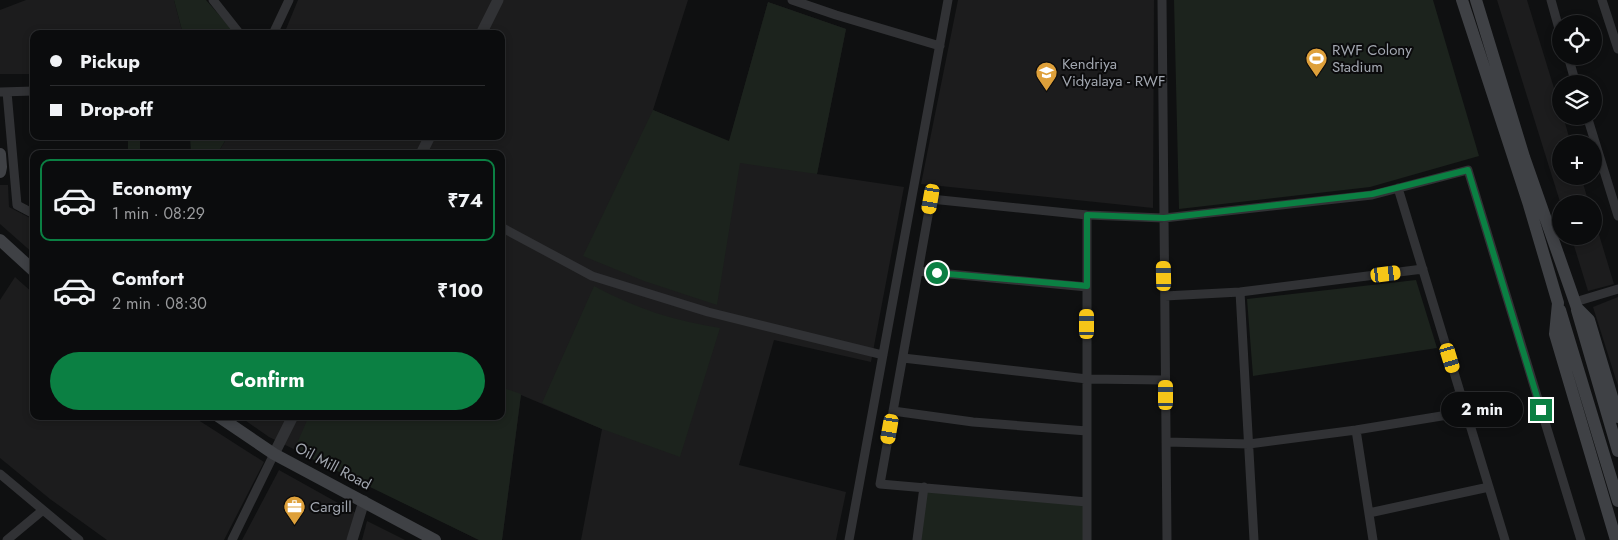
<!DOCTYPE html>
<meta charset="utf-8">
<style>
body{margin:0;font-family:Jost,sans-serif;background:#141516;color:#f1f3f6;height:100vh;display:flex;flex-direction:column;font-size:19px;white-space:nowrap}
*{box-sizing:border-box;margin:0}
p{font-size:16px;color:#9a9b9d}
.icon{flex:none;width:28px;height:28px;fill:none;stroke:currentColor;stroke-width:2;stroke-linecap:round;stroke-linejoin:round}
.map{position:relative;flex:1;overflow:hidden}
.side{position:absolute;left:30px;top:150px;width:475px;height:270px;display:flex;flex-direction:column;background:#0b0c0d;border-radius:10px;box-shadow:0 2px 8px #0003,0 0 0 1px #2b2c2e}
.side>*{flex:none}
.hud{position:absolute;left:30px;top:30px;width:475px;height:110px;border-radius:10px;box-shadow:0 2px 8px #0003,0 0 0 1px #2b2c2e;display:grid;align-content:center;height:110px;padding:0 20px;background:#0b0c0d}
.controls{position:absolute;left:1552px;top:15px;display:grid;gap:10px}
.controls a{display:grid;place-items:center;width:50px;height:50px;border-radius:50%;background:#0b0c0d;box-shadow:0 2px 8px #0003,0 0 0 1px #2b2c2e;font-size:25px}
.end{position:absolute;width:22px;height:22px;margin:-11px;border:6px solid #0b8043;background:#fff;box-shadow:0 0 0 2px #fff}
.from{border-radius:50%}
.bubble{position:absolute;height:35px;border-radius:18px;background:#0b0c0d;box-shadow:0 2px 8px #0003,0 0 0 1px #2b2c2e;font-size:16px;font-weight:700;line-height:35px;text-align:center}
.car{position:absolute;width:15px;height:30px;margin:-15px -8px;border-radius:6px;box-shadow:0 0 4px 1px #0007;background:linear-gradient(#f5c518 24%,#345 0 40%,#f5c518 0 76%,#345 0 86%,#f5c518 0)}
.hud b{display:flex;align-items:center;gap:18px;height:48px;font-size:19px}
.hud b+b{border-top:1px solid #2b2c2e}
.hud i{width:12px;height:12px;background:#f1f3f6}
ul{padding:9px 0 0;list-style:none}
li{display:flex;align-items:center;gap:15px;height:82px;margin:0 10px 8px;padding:0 10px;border:2px solid transparent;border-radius:10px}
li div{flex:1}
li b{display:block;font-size:19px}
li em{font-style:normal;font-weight:700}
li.selected{border-color:#0b8043}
li>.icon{width:45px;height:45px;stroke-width:1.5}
.primary-button{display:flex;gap:10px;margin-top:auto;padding:10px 20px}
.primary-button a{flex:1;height:58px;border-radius:30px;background:#0b8043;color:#fff;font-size:20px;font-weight:700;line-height:58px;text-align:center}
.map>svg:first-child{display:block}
.built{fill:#1c1c1d}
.green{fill:#1c231d}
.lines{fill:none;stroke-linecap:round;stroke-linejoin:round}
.minor{stroke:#313235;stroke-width:9}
.tertiary{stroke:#313235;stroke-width:11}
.secondary{stroke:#3f4145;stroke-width:12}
.route{stroke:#0b8043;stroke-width:6}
.labels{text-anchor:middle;stroke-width:4;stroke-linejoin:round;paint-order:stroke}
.poi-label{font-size:15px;fill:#a2a7b0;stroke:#0b0b0c;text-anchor:start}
.street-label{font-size:15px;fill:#a2a7b0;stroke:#0b0b0c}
</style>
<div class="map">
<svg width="1618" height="540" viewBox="0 0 1618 540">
<rect width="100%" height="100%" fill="#0f1011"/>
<path class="built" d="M 26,0 L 174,0 L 183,34 L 34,34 L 34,56 L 29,57 L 30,74 L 0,74 L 0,10 Z
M 298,0 L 688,0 L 653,110 L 729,142 L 768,2 L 846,29 L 817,174 L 904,187 L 871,362 L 774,340 L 739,465 L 846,492 L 836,540 L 581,540 L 602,429 L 521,395 L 502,540 L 479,540 L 269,437 L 239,416 L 501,416 L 501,154 L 217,154 L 228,136 L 501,136 L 501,34 L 284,34 Z
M 958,0 L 1154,0 L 1153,208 L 921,184 Z
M 1497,0 L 1527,0 L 1561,111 L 1561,116 L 1563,116 L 1571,144 L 1561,144 L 1561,176 L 1581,176 L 1589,204 L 1561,204 L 1561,205 Z
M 0,185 L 8,185 L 9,207 L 34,220 L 34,254 L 0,224 Z
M 1594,218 L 1614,284 L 1588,291 L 1571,236 L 1594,236 Z
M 15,277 L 34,294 L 34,416 L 192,416 L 264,462 L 224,540 L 107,540 L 50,499 L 0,458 L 0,300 Z
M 1618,297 L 1618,386 L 1593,307 Z
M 279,470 L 356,513 L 347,540 L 242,540 Z
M 367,521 L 405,540 L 362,540 Z"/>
<path class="green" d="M 174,0 L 206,0 L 236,34 L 183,34 Z
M 1174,0 L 1433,0 L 1479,156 L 1370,187 L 1179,209 Z
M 768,2 L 846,29 L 817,174 L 740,163 L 717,305 L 644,281 L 583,256 L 653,110 L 729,141 Z
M 128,136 L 140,136 L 140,154 L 128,154 Z
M 190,136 L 228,136 L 217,154 L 191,154 Z
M 1416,280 L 1437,348 L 1253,376 L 1247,299 Z
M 594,286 C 634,308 675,321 720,328 L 680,457 L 602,429 L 542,403 Z
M 501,387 L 521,394 L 502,540 L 479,540 L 294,450 L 309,416 L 501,416 Z
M 924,487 L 1087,502 L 1087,540 L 917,540 Z"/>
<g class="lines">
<path class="minor" d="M 213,0 L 240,34
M 792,0 L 836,15 L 940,46
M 1162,0 L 1167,540
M 1551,0 L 1561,36
M 1602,0 L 1618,49
M 273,34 L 289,0
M 1568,56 L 1576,84
M 0,92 L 34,91
M 7,92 L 17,205 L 34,214
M 1587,116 L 1618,216
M 1398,188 L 1505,540
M 1087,215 L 1087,540
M 501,227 L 592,276 L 708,312 L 883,355
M 918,271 L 1087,287
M 1240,292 L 1254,540
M 1165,296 L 1240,292 L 1423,269
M 1575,302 L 1618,289
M 903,358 L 1087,379 L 1165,380
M 893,411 L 973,422 L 1087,431
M 1356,430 L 1373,540
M 1166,442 L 1249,444 L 1356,430 L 1466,412
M 0,474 L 79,540
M 1087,502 L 880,484 L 931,199 L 1087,215 L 1164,218 L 1372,195 L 1468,170 L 1581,540
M 1369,513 L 1489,487
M 7,540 L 43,510
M 232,540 L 274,454
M 849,540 L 948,0
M 917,540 L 924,487"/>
<path class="tertiary" d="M 481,34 L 498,0
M 421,154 L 430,136
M 274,454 L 293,416
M 352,540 L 364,501"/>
<path class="secondary" d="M 1462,0 L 1529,205 L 1558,303 L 1555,334 L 1616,540
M 1476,0 L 1524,157 L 1577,308 L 1589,320 L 1618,417
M 0,154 L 1,167 L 0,172
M 0,240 L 34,271
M 1560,310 L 1618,501
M 1577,310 L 1618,451
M 218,416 L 274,454 L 435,540"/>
</g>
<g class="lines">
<path class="route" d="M 937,273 L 1087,286 L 1087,215 L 1164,218 L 1372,194 L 1468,170 L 1541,410"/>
</g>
<defs>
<symbol id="stadium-pin" viewBox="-11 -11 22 30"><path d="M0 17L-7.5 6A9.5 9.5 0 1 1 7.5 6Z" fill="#dea03a" stroke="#0b0b0c"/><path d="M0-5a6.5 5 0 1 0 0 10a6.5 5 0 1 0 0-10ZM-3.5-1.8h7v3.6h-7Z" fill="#fff"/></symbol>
<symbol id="school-pin" viewBox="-11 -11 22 30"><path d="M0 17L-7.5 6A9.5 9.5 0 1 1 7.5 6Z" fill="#dea03a" stroke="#0b0b0c"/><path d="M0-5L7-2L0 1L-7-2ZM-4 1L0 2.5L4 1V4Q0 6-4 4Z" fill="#fff"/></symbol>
<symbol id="office-pin" viewBox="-11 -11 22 30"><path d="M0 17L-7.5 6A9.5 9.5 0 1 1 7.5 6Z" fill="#dea03a" stroke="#0b0b0c"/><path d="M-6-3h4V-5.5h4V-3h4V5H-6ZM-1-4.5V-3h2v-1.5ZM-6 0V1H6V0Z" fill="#fff"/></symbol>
</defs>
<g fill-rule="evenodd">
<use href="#stadium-pin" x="1304" y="46" width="25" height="34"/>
<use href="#school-pin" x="1034" y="60" width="25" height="34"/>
<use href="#office-pin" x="282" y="494" width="25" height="34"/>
</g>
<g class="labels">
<g class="poi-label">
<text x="1332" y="55">RWF Colony<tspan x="1332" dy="17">Stadium</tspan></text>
<text x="1062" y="69">Kendriya<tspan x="1062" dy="17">Vidyalaya - RWF</tspan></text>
<text x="310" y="512">Cargill</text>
</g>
<g class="street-label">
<text transform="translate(333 466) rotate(28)" y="5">Oil Mill Road</text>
</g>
</g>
</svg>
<div class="controls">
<a><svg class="icon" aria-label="locate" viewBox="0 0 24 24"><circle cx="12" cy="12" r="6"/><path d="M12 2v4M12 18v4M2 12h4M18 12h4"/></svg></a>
<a><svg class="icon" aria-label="layers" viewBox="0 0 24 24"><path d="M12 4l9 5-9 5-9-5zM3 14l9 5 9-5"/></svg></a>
<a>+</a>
<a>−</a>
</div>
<i class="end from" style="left:937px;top:273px"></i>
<i class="end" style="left:1541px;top:410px"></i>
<div class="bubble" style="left:1441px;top:392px;width:82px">2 min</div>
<i class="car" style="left:931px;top:199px;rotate:190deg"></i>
<i class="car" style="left:1386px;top:274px;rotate:83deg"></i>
<i class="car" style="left:1164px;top:276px;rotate:359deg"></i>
<i class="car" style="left:1087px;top:324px;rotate:0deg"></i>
<i class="car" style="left:1450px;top:358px;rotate:163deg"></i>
<i class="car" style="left:1166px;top:395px;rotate:0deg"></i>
<i class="car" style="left:890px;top:429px;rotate:190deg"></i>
<div class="hud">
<b><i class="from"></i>Pickup</b>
<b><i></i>Drop-off</b>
</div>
<section class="side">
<ul>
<li class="selected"><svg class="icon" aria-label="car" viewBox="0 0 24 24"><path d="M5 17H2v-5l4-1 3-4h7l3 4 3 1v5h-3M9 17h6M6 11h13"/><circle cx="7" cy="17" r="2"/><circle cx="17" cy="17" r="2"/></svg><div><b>Economy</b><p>1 min · 08:29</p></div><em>₹74</em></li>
<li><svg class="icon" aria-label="car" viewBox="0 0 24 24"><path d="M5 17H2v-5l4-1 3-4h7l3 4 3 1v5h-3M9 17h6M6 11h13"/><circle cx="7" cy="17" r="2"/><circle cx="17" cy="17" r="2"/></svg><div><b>Comfort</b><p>2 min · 08:30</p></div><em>₹100</em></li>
</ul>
<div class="primary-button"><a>Confirm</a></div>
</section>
</div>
